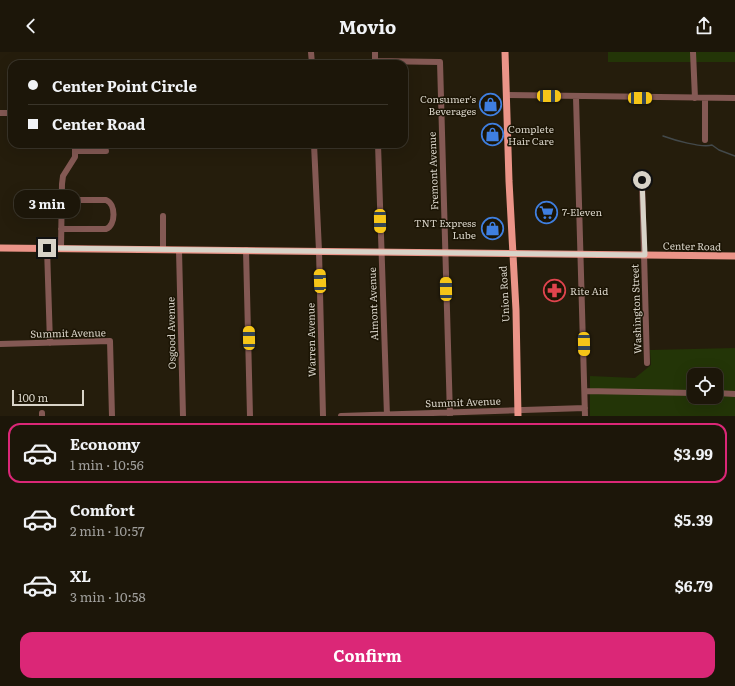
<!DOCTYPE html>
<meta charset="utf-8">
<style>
body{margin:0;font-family:Literata,serif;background:#292317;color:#f1f3f6;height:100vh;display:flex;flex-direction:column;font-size:15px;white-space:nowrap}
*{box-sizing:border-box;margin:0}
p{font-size:13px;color:#a09f9c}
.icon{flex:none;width:22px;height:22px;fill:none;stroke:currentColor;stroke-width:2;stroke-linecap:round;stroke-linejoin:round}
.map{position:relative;height:364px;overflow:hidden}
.side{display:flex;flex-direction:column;background:#1c1609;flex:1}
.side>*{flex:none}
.top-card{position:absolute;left:8px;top:8px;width:400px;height:88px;border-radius:12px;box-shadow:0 4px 16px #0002,0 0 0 1px #3a352a;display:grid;align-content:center;height:88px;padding:0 20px;background:#1c1609}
.buttons{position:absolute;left:687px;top:316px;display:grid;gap:8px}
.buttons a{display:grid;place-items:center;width:36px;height:36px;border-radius:8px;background:#1c1609;box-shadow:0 4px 16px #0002,0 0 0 1px #3a352a;font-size:20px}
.scale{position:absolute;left:12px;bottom:10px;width:72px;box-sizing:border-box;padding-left:4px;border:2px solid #d8d3c8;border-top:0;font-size:11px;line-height:14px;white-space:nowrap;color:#d8d3c8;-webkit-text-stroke:3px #1b1404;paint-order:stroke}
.end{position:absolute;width:18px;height:18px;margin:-9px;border:5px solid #d8d3c8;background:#111;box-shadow:0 0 0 2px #111}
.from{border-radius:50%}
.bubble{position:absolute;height:28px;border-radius:12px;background:#1c1609;box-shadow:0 4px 16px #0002,0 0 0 1px #3a352a;font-size:13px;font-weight:700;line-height:28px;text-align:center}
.car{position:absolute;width:12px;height:24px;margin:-12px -6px;border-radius:5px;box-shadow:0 0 3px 1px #0007;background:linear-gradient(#f5c518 24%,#345 0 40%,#f5c518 0 76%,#345 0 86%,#f5c518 0)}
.top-card b{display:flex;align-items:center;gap:14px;height:38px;font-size:15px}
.top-card b+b{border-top:1px solid #3a352a}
.top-card i{width:10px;height:10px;background:#f1f3f6}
ul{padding:7px 0 0;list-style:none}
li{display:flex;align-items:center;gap:12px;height:60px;margin:0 8px 6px;padding:0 12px;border:2px solid transparent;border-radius:12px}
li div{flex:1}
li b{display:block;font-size:15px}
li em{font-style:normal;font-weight:700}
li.current{border-color:#db2777}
li>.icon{width:36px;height:36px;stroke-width:1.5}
.cta{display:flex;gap:8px;margin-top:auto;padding:8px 20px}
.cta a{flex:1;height:46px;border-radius:12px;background:#db2777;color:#fff;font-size:16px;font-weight:700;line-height:46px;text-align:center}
header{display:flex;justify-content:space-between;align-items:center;height:52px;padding:0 20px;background:#1c1609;font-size:18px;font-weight:700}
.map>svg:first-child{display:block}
.green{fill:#233507;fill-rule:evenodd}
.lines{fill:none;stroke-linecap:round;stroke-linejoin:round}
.stream{stroke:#43494b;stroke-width:1.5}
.minor{stroke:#845954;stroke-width:6}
.major{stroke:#eb9488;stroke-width:7}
.route{stroke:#d8d3c8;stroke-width:5}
.labels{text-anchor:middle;stroke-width:3;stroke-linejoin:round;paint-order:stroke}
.poi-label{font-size:10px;fill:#d8d3c8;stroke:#1b1404;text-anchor:start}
.street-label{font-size:10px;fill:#d8d3c8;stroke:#1b1404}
</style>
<header><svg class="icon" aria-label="back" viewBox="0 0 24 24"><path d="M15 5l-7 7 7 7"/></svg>Movio<svg class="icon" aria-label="share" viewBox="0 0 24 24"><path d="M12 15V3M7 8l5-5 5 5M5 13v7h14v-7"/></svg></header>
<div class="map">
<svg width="735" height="364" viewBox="0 0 735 364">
<rect width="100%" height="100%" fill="#251d0c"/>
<path class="green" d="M 608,0 L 735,0 L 735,10 L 608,10 Z
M 735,296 L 735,364 L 590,364 L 590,324 L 635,326 L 651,313 L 650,298 ZM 694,323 L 716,323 L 716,345 L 694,345 Z"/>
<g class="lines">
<path class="stream" d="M 663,84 C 674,88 701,96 712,93 L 719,98 L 735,104"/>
<path class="minor" d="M 311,0 L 312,12
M 375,0 L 375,12
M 693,0 L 695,46
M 375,9 L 440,10 L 450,364
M 506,43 L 735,46
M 576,45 L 585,364
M 0,61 L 12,61
M 705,88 L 705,46
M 314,92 L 319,199 L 323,364
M 378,92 L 387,364
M 75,99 L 106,99
M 642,128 L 647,311
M 61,177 L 106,177 C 116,173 116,152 106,148 L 62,148
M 47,196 L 50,291
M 61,196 L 62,132 L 63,124 L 75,105 L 75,92
M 163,198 L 163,164
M 179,198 L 183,364
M 246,198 L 250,364
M 0,292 L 110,289 L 112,364
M 585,339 L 694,341
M 716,341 L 735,342
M 42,361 L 42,364
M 341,364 L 585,356"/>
<path class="major" d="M 505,0 L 509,129 L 516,258 L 518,364
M 0,196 L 735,204"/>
</g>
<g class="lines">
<path class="route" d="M 47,196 L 645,203 L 642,128"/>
</g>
<defs>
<symbol id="shop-ring" viewBox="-11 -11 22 22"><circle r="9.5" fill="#1b1404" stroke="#3f7fe0" stroke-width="1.5"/><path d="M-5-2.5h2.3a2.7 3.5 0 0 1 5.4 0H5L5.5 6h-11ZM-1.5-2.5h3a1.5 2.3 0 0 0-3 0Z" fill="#3f7fe0"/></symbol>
<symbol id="supermarket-ring" viewBox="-11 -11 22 22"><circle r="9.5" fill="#1b1404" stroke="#3f7fe0" stroke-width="1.5"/><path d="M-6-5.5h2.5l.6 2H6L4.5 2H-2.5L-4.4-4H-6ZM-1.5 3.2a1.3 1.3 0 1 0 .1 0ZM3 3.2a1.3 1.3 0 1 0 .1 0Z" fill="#3f7fe0"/></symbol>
<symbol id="pharmacy-ring" viewBox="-11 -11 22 22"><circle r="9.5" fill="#1b1404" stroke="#e0444e" stroke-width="1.5"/><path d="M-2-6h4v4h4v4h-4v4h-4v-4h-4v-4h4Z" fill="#e0444e"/></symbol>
</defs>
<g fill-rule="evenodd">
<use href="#shop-ring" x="478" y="40" width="25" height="25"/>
<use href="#shop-ring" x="480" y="70" width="25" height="25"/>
<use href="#supermarket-ring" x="534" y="148" width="25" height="25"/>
<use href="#shop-ring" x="480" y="164" width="25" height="25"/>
<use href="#pharmacy-ring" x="542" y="226" width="25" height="25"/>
</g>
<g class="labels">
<g class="poi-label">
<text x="476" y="51" text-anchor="end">Consumer's<tspan x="476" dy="12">Beverages</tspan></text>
<text x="508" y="81">Complete<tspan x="508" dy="12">Hair Care</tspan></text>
<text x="562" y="164">7-Eleven</text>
<text x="476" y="175" text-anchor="end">TNT Express<tspan x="476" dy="12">Lube</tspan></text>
<text x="570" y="243">Rite Aid</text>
</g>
<g class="street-label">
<text transform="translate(433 119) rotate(-92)" y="4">Fremont Avenue</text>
<text transform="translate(692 194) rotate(1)" y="4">Center Road</text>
<text transform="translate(504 242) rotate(-93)" y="4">Union Road</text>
<text transform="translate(373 252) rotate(-92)" y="4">Almont Avenue</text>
<text transform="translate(636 257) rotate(-92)" y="4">Washington Street</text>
<text transform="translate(68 281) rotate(-1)" y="4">Summit Avenue</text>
<text transform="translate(171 281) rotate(-91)" y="4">Osgood Avenue</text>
<text transform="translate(311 288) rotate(-91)" y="4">Warren Avenue</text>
<text transform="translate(463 350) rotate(-2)" y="4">Summit Avenue</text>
</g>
</g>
</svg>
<div class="buttons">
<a><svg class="icon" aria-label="locate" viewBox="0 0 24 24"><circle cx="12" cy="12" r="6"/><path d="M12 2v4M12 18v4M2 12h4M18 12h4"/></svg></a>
</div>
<div class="scale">100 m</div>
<i class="end from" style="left:642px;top:128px"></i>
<i class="end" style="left:47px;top:196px"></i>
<div class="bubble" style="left:14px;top:138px;width:66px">3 min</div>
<i class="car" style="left:549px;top:44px;rotate:91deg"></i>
<i class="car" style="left:640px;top:46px;rotate:90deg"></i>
<i class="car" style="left:380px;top:169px;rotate:179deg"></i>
<i class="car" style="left:320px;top:229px;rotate:358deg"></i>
<i class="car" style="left:446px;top:237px;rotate:359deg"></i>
<i class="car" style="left:249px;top:286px;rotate:359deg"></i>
<i class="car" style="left:584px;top:292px;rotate:179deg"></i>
<div class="top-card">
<b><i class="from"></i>Center Point Circle</b>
<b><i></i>Center Road</b>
</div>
</div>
<section class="side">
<ul>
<li class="current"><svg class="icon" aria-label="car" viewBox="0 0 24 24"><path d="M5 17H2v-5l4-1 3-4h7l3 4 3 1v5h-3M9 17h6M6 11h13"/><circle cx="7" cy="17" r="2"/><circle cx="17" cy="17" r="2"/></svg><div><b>Economy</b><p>1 min · 10:56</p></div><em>$3.99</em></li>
<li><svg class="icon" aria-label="car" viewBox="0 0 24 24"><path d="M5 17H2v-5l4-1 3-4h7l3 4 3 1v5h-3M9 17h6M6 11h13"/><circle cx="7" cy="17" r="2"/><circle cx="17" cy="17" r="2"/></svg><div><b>Comfort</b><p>2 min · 10:57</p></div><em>$5.39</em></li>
<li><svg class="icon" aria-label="car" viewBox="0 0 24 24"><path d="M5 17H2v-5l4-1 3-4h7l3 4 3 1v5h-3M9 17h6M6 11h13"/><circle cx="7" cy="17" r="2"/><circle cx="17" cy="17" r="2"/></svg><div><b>XL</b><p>3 min · 10:58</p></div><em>$6.79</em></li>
</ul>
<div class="cta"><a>Confirm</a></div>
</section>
